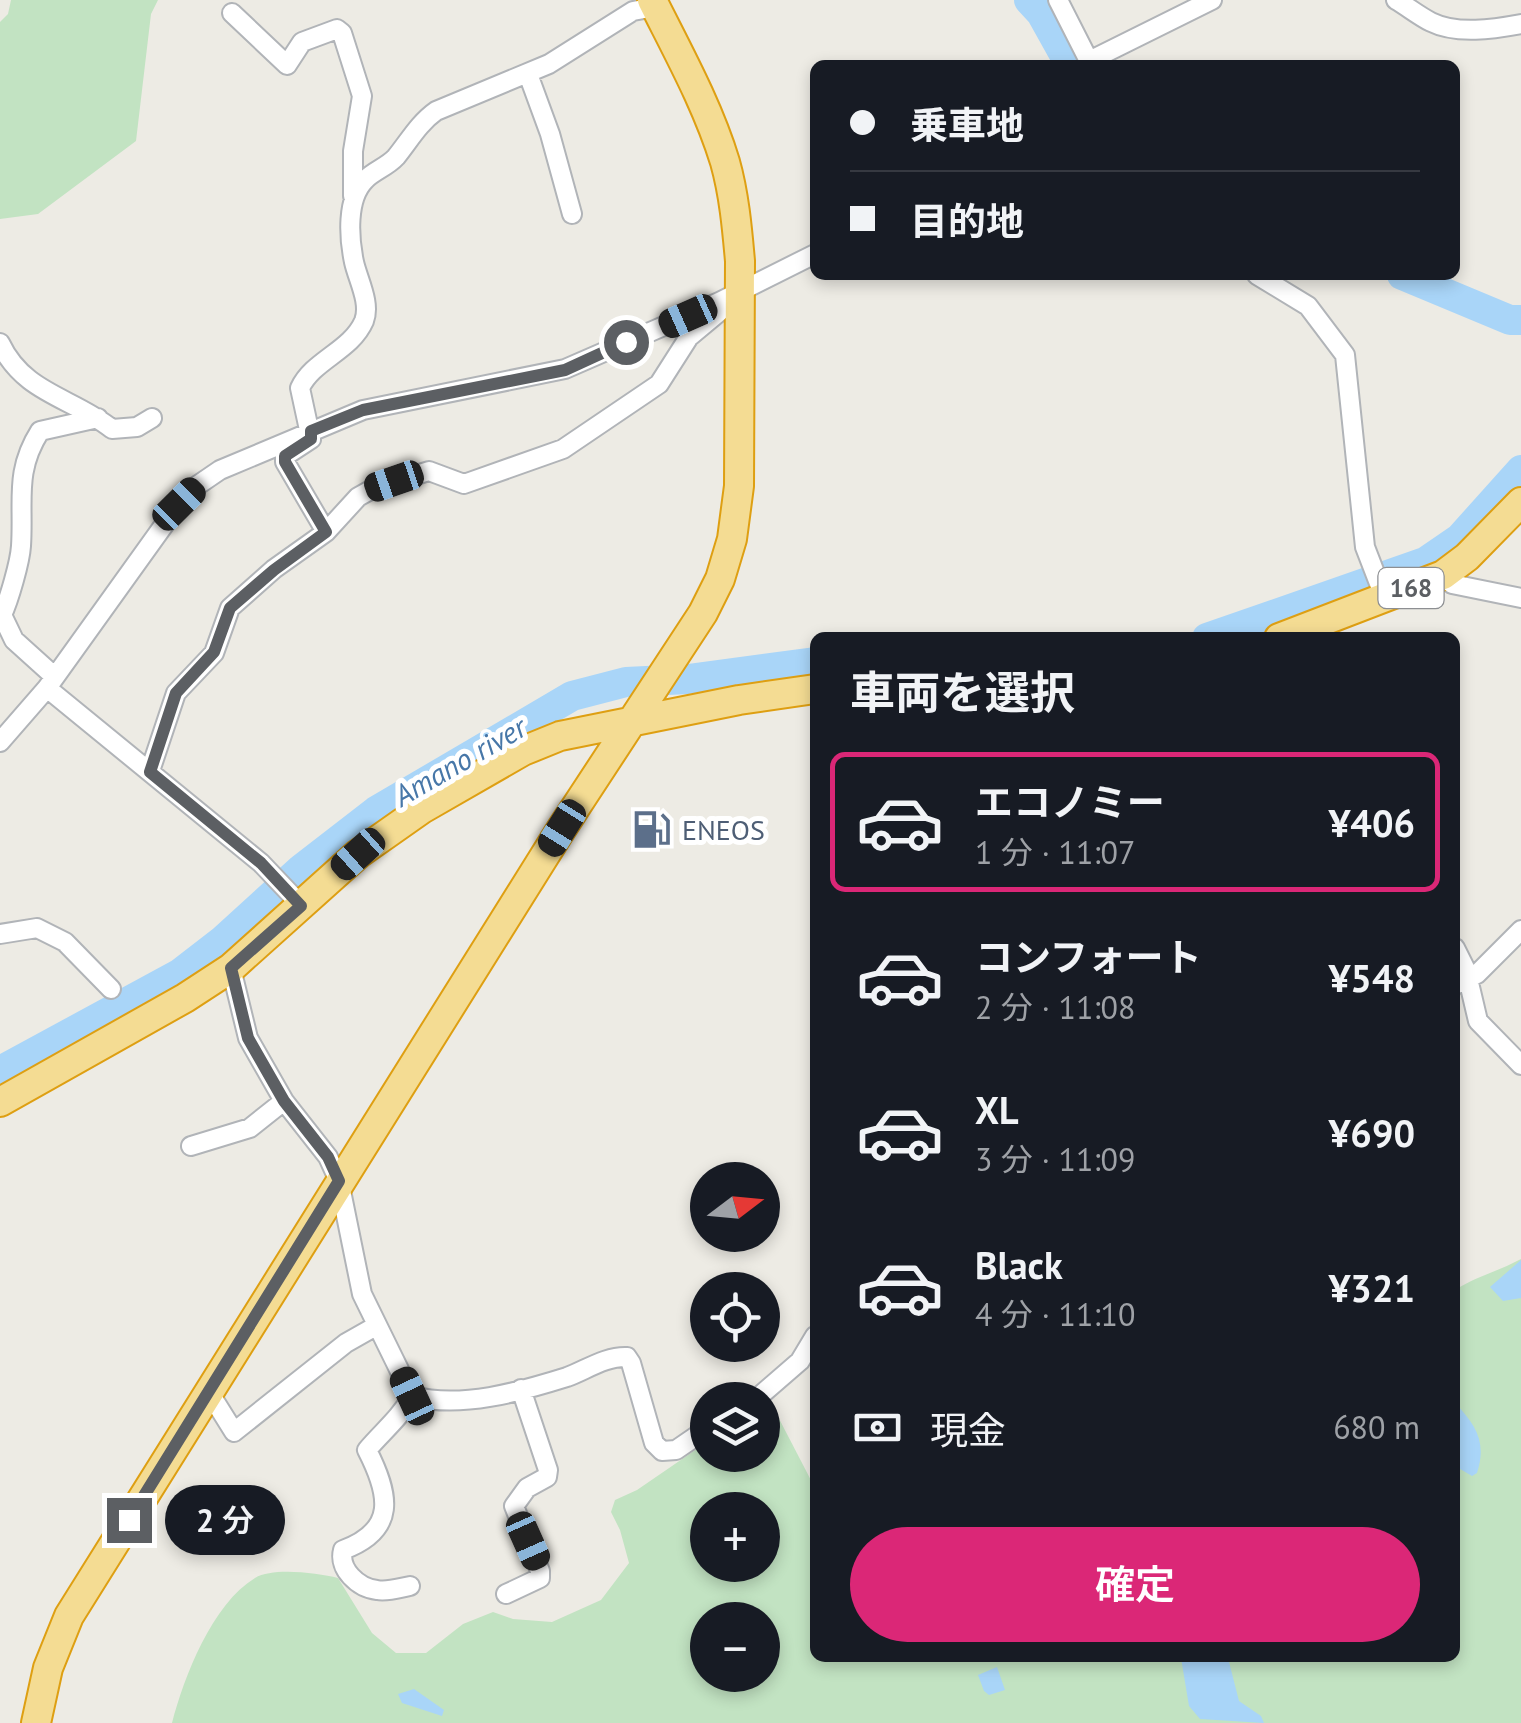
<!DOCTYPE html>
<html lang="ja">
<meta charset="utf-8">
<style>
body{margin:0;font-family:"PT Sans","Noto Sans JP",sans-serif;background:#20242c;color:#f1f3f6;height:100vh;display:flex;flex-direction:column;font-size:38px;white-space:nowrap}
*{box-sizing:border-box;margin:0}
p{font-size:32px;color:#9ea1a6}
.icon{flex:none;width:55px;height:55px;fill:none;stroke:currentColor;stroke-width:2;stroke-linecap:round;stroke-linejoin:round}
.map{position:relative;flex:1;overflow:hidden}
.panel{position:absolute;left:810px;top:632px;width:650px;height:1030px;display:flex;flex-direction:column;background:#171b24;border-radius:15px;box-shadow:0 5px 15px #0003}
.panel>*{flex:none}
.banner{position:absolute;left:810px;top:60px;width:650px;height:220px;border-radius:15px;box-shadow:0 5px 15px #0003;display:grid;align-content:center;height:220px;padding:0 40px;background:#171b24}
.needle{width:65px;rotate:74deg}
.tools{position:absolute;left:690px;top:1162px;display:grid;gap:20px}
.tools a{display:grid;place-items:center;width:90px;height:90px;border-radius:50%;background:#171b24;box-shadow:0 5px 15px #0003;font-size:50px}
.end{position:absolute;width:45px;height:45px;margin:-22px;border:12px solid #5c5f63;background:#fff;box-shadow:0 0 0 5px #fff}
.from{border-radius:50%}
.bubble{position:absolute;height:70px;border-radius:35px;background:#171b24;box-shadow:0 5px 15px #0003;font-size:32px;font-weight:600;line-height:70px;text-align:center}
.car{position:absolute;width:30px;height:60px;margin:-30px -15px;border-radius:12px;box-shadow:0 0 8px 2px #0007;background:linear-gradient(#222 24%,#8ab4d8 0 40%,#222 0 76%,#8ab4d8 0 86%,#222 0)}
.banner b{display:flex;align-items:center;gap:35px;height:95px;font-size:38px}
.banner b+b{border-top:2px solid #363941}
.banner i{width:25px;height:25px;background:#f1f3f6}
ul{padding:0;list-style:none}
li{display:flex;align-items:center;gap:30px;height:140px;margin:0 20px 15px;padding:0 20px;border:5px solid transparent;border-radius:15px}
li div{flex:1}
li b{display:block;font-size:38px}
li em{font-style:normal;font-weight:600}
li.on{border-color:#db2777}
li>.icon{width:90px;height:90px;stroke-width:1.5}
h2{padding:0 40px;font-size:45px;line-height:120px}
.pay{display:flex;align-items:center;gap:25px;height:110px;padding:0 40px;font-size:38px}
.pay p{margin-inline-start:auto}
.action{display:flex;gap:20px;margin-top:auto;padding:20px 40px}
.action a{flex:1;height:115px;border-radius:60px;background:#db2777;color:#fff;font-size:40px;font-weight:600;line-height:115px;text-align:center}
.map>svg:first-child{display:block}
.green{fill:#c2e3c2;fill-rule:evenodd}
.water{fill:#a9d5f8}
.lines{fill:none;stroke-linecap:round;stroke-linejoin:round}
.river{stroke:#a9d5f8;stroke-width:30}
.minor-casing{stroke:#b1b4b8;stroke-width:22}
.highway-casing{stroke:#de9f12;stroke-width:32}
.minor{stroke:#fff;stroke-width:18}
.highway{stroke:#f4dc93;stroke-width:28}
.route{stroke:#5c5f63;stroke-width:12}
.labels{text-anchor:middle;stroke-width:10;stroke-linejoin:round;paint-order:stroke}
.shield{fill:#fff;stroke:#8d8f92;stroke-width:2.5}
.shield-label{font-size:25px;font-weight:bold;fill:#5c5f63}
.service-label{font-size:28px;fill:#4e5e75;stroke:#fff;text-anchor:start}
.water-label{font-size:30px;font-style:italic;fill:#4777a8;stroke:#fff}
</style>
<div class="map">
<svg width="1521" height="1723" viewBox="0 0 1521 1723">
<rect width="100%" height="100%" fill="#edebe4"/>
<path class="green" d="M 11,0 L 158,0 L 151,14 L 136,141 L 38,214 L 0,219 L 0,22 L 8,14 Z
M 1521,1259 L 1521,1723 L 172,1723 C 184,1677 212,1604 255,1578 C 273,1567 317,1573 338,1578 L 372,1633 L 396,1653 L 426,1653 L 463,1624 L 493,1612 L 513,1619 L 552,1622 L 601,1600 L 629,1563 L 620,1530 L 611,1512 L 615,1500 L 637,1490 L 707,1442 L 708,1455 L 762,1455 L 763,1407 L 766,1405 L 774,1409 L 815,1488 L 815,1658 L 1455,1658 L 1455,1290 C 1475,1277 1499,1271 1521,1259 ZM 708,1510 L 762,1510 L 762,1565 L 708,1565 ZM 708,1620 L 762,1620 L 762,1675 L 708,1675 Z"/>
<path class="water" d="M 1521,1260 L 1521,1298 L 1503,1301 L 1490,1287 Z
M 1455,1403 C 1476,1425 1487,1442 1477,1473 L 1472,1476 L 1455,1466 Z
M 1181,1658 L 1228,1658 L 1239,1701 L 1261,1716 L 1264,1723 L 1200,1719 L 1189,1706 Z
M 997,1667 L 1005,1690 L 989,1695 L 984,1691 L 978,1675 Z
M 414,1689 L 444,1710 L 442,1716 L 402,1703 L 398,1694 Z"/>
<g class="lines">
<path class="river" d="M 1029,0 L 1041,13 L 1070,65
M 1402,275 L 1510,320 L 1521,320
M 1207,638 L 1425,562 L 1460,538 L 1521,470
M 0,1071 L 179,974 L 223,940 L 301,869 L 376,811 L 572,696 L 626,682 L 688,679 L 815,662"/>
<defs>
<path id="minor" d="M 1058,0 L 1089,61 L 1088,65
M 1396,0 C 1408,7 1419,16 1431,22 C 1457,35 1494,29 1521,24
M 232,13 L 287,65 L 302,42 L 337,29 L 342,33 L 362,96 L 353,151 L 353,196
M 1089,61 L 1212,0
M 528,74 L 550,134 L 572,214
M 1257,275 L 1308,306 L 1345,355 L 1365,547 L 1385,599
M 0,343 C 24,394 72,397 112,429 L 137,427 L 152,418
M 326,532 L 285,462 L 285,456 L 311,439 L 300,388 C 313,360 351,351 364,321 C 371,303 358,280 354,262 C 349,238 346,199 365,180 C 373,171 387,167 396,157 C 409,141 419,123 436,111 L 549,64 L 633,11 L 655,7
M 1443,575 L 1452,584 L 1521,598
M 55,677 L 14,640 L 2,615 C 9,600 20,562 21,546 C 24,501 14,472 40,431 L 98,418
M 47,688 L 261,863 L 301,905
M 0,742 L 47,688 L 179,504 L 198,485 L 220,470 L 363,410 L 565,369 L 719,302 L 815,254
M 150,771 L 176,693 L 214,653 L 230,608 L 274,569 L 326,532 L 358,497 L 374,488 L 429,471 L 464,484 L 563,449 L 659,384 L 689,337 L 719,312 L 719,303
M 0,934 L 37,928 L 65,942 L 111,989
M 1455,948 L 1466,970 L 1478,1021 L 1521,1065
M 231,968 L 248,1038 L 284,1101 L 328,1157 L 339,1181 L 362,1294 L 412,1396 C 461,1409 519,1392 567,1377 C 586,1370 606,1356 627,1357 L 631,1363 L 654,1443 L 662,1451 L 676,1450 L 708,1428
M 1455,985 L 1477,974 L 1521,930
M 191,1146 L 250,1128 L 284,1101
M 209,1392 L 234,1432 L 346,1343 L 376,1326
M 755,1400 L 800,1361 L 815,1336
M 410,1586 C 399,1588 388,1592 377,1590 C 358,1588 338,1569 343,1550 C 397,1530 390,1495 367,1450 C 383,1431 400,1418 412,1396
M 506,1594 L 540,1578 L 540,1571 L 514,1506 L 527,1488 L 547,1477 L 548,1470 L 521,1389"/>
<path id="highway" d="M 1279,638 L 1443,575 L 1467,557 L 1521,502
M 0,1102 L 185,998 L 231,968 L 358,854 L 422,809 L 523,751 L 560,736 L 739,700 L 815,689
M 36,1723 L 48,1668 L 69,1616 L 562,828 L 703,613 L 720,579 L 732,539 L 739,486 L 740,261 C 737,227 734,194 725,162 C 708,106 678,52 652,0"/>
</defs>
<use href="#minor" class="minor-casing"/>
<use href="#highway" class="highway-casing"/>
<use href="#minor" class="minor"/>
<use href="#highway" class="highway"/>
</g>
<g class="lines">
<path class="route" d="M 129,1520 L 339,1181 L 328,1157 L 284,1101 L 248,1038 L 231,968 L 301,906 L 261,863 L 150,772 L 176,693 L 214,652 L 230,608 L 274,570 L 326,532 L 285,462 L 285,456 L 311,439 L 311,431 L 363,410 L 565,370 L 626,342"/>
</g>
<defs>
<symbol id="fuel-bare" viewBox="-9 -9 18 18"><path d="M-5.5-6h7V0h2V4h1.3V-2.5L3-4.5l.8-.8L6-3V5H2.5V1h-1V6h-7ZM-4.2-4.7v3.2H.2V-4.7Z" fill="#5c6f8a" stroke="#fff" stroke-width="2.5" paint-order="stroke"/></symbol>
</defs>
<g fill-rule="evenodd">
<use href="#fuel-bare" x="624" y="802" width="55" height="55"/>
</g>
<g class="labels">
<rect class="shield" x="1378.5" y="568" width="65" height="40" rx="8"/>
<g class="shield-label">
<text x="1411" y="597">168</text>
</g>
<g class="service-label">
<text x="682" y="840">ENEOS</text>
</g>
<g class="water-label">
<text transform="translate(460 762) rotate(-30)" y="10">Amano river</text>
</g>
</g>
</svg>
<div class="tools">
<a><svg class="needle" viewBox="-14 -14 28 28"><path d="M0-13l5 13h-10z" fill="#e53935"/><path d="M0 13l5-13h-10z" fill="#9ea1a6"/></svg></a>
<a><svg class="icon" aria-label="locate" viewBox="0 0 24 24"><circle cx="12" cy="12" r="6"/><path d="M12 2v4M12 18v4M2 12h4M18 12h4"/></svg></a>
<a><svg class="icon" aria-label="layers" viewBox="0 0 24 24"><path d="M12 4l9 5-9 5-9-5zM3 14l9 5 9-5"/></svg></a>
<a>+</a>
<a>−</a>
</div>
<i class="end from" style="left:626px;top:342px"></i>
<i class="end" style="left:129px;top:1520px"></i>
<div class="bubble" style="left:165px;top:1485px;width:120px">2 分</div>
<i class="car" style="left:688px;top:316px;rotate:246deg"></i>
<i class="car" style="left:394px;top:481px;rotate:251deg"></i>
<i class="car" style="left:179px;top:504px;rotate:45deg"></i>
<i class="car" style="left:562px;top:828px;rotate:212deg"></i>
<i class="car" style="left:358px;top:854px;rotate:228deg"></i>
<i class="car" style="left:412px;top:1396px;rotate:335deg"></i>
<i class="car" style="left:528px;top:1541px;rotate:156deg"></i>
<div class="banner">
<b><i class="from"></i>乗車地</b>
<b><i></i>目的地</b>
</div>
<section class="panel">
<h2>車両を選択</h2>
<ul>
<li class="on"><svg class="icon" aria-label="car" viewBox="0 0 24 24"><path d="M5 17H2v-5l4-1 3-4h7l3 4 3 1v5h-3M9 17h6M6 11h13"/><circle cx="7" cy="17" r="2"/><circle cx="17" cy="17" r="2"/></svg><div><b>エコノミー</b><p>1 分 · 11:07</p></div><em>¥406</em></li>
<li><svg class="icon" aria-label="car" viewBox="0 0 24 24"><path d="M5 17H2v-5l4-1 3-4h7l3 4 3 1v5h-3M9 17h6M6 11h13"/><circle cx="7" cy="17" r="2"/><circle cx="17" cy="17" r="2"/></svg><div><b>コンフォート</b><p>2 分 · 11:08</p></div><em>¥548</em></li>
<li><svg class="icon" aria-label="car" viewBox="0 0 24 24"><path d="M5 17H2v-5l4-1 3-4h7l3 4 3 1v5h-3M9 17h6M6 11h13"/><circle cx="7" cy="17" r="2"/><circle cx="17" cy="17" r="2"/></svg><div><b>XL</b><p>3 分 · 11:09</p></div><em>¥690</em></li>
<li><svg class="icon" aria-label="car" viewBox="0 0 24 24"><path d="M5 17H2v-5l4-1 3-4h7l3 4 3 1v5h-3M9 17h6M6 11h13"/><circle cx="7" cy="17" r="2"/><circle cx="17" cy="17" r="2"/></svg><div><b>Black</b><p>4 分 · 11:10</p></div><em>¥321</em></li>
</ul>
<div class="pay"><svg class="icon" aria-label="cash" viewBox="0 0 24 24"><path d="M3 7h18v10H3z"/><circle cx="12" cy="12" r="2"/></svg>現金<p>680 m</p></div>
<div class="action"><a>確定</a></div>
</section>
</div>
